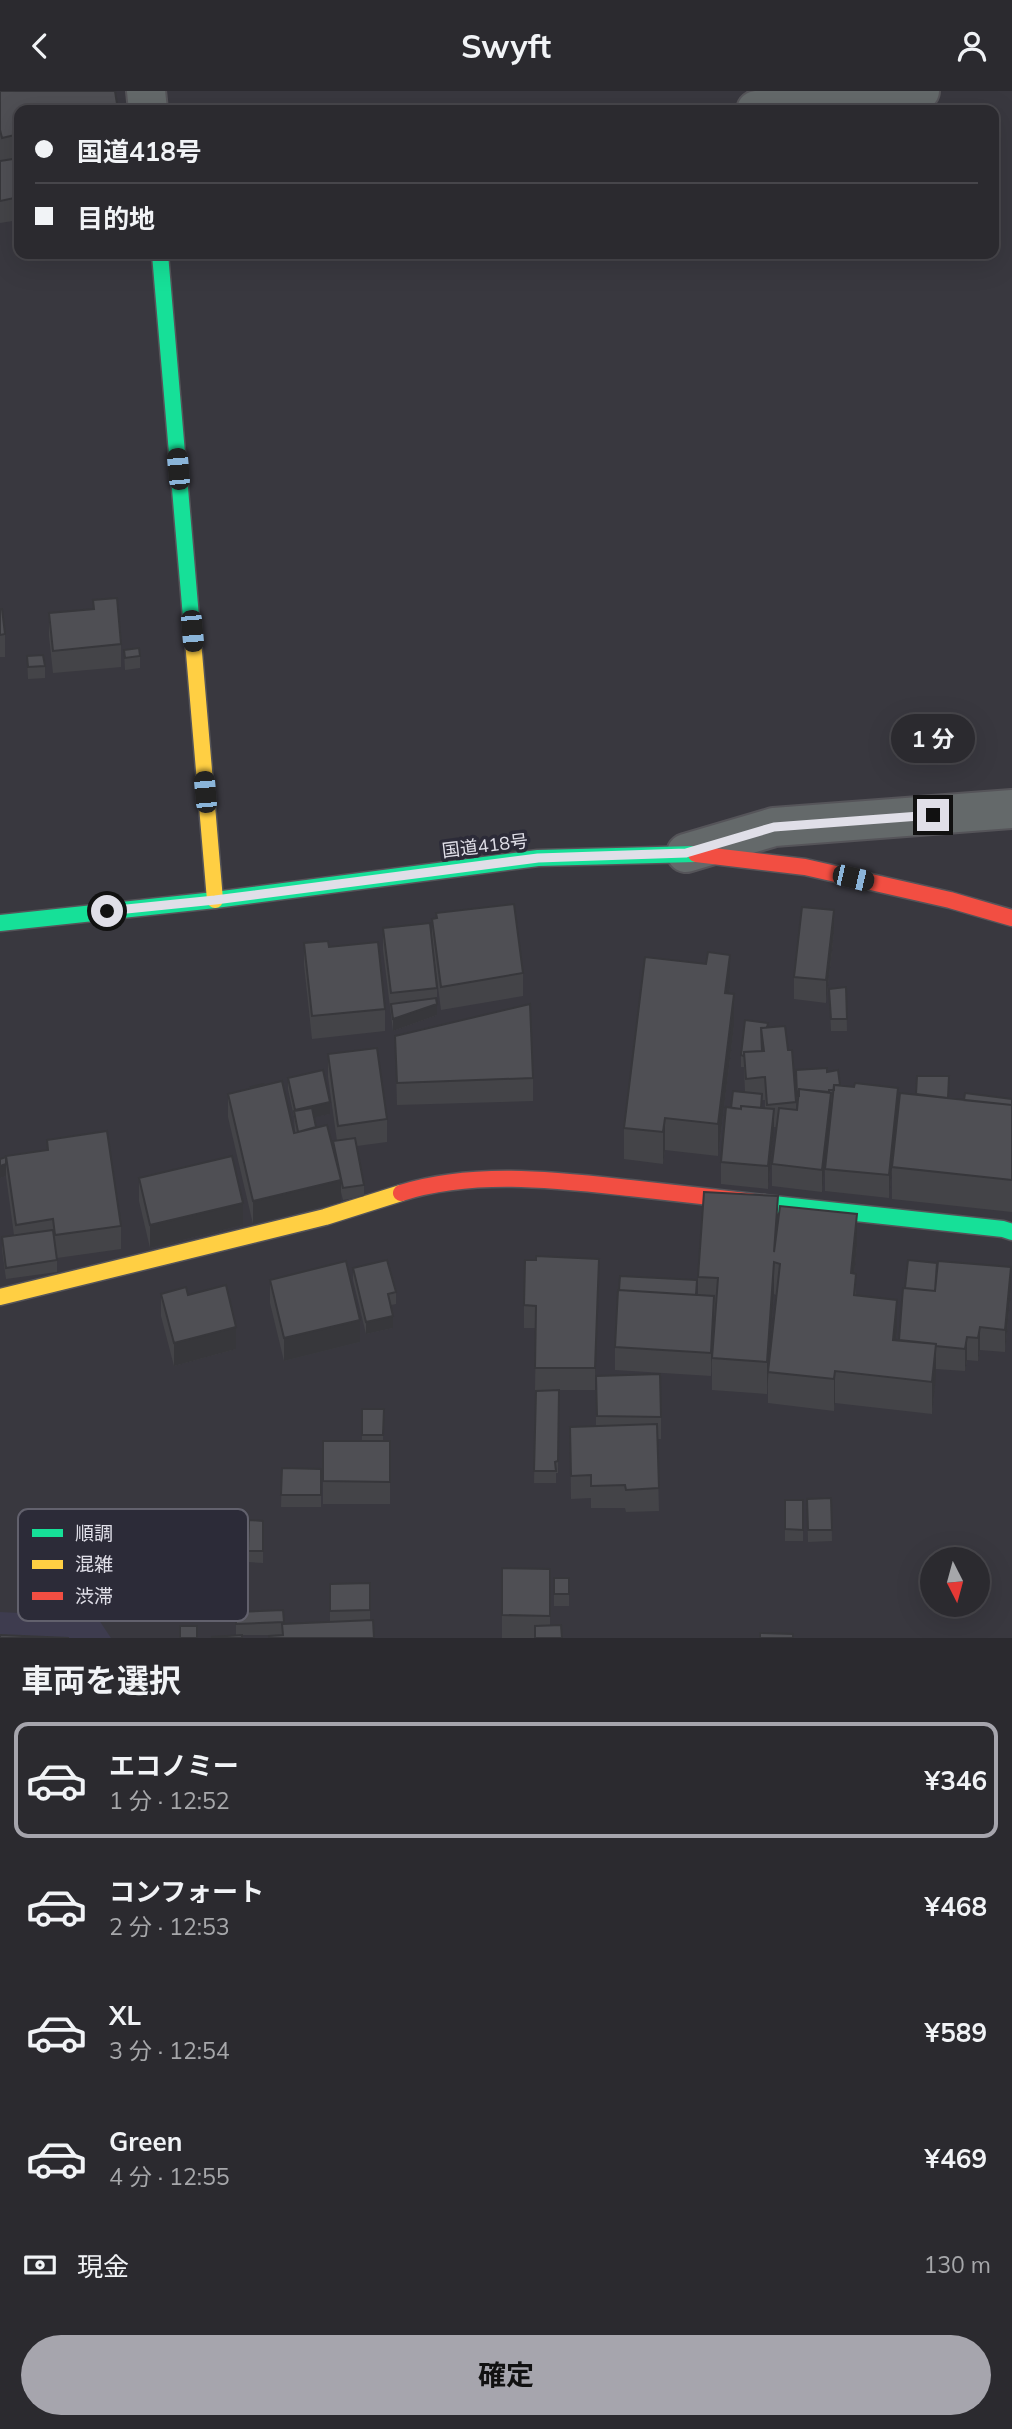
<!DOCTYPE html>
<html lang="ja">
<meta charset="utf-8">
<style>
body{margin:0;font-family:Mulish,"Noto Sans JP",sans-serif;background:#37363b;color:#f1f3f6;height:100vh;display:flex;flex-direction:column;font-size:26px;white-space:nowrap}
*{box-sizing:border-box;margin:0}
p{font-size:23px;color:#a6a7aa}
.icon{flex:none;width:38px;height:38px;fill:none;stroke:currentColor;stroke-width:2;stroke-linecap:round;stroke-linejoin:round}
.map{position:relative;height:1547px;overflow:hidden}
.panel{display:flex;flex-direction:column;background:#2b2a2f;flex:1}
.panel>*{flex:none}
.hud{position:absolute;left:14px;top:14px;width:985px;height:154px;border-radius:14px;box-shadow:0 7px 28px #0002,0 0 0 2px #47464b;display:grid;align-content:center;height:154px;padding:0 21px;background:#2b2a2f}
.needle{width:46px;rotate:174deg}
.fabs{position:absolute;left:920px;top:1456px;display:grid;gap:14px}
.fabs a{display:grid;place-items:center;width:70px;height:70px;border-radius:50%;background:#2b2a2f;box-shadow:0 7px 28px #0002,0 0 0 2px #47464b;font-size:35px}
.end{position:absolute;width:32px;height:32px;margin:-16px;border:9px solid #e0dfe8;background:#111;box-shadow:0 0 0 4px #111}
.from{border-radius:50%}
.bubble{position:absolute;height:49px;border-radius:24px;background:#2b2a2f;box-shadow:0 7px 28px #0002,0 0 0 2px #47464b;font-size:23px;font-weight:700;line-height:49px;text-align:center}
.car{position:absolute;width:21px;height:42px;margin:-21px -10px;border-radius:9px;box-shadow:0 0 5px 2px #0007;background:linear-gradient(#222 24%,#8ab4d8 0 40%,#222 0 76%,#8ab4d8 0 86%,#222 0)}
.hud b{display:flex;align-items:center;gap:24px;height:66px;font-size:26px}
.hud b+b{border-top:2px solid #47464b}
.hud i{width:18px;height:18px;background:#f1f3f6}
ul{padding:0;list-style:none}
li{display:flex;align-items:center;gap:21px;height:116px;margin:0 14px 10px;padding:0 7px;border:4px solid transparent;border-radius:14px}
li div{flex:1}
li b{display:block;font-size:26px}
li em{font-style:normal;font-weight:700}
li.current{border-color:#a6a5ad}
li>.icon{width:63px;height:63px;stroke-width:1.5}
h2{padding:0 21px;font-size:32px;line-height:84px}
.pay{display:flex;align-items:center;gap:18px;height:77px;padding:0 21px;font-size:26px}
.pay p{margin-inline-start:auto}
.primary-button{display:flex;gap:14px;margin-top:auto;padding:14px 21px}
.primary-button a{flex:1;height:80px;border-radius:42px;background:#a6a5ad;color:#111;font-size:28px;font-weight:700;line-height:80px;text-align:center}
header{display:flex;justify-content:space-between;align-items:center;height:91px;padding:0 21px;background:#2b2a2f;font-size:32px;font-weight:700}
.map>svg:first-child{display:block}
.built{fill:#3e3c4f}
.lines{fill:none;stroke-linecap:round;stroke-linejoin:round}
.street-casing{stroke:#555459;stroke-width:42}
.fast-casing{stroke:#555459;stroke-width:19}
.slow-casing{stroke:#555459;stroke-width:19}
.jam-casing{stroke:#555459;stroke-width:19}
.street{stroke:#64696a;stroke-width:38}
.fast{stroke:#16e098;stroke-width:16}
.slow{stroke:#ffcf43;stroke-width:16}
.jam{stroke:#f24e42;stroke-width:16}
.wall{fill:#444448;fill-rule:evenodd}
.shaded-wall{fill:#37373b}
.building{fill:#4f4f54;stroke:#37373b;stroke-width:2}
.route{stroke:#e0dfe8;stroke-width:9}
.labels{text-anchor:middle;stroke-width:7;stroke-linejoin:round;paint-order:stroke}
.street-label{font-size:18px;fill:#e0dfe8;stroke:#2c2b38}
.key{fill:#2c2b38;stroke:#62616d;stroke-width:2}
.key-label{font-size:19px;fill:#e0dfe8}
</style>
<header><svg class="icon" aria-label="back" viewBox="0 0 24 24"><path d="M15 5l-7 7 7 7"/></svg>Swyft<svg class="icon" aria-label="person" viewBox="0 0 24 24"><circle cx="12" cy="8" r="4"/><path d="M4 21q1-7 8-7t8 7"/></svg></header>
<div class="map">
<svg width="1012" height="1547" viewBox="0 0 1012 1547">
<rect width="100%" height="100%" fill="#39383f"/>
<path class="built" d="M 0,1521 L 97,1526 L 111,1547 L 0,1547 Z"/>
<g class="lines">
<defs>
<path id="street" d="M 146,0 L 148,19
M 756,19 L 920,0
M 686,762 L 774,736 L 1012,718"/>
<path id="fast" d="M 160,163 L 192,538
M 0,832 L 215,809 L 538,767 L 696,763
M 764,1112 L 1003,1138 L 1012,1141"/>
<path id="slow" d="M 192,538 L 215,809
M 0,1206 L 325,1126 L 401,1102"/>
<path id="jam" d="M 696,763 L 805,776 L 950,809 L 1012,827
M 401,1102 C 474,1079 556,1089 630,1097 C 675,1102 719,1107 764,1112"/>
</defs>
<use href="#street" class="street-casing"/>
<use href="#fast" class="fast-casing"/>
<use href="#slow" class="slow-casing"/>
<use href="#jam" class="jam-casing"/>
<use href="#street" class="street"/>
<use href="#fast" class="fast"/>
<use href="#slow" class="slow"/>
<use href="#jam" class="jam"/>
</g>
<path class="wall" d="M 0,0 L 19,19 L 19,75 L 14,76 L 19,106 L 19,129 L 0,132 Z
M 93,509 L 121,553 L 121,576 L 53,582 L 49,545 L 49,522 L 93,518 Z
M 0,518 L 5,543 L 5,566 L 0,566 Z
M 124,559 L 140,565 L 140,577 L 125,579 Z
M 27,565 L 45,575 L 45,587 L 28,588 Z
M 432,828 L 523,882 L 523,905 L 441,919 L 433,857 L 437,897 L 437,924 L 393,940 L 383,859 L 383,837 L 432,849 Z
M 834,842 L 826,912 L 794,908 L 794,886 Z
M 304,852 L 329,856 L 385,918 L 385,940 L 312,948 L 304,874 Z
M 730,896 L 729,903 L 734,935 L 718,1065 L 665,1059 L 663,1073 L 624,1068 L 624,1037 Z
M 846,896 L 847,940 L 831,940 L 829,898 Z
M 768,937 L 788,959 L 796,1011 L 796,1018 L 797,1017 L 796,990 L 827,981 L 840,994 L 898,1019 L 949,1007 L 964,1009 L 1012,1008 L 1012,1121 L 892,1108 L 892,1076 L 889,1107 L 825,1100 L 825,1078 L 831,1025 L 822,1101 L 772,1095 L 772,1073 L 776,1036 L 774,1036 L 768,1098 L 721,1093 L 721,1071 L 731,1017 L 745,1001 L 744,976 L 741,976 L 741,964 ZM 762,1009 L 765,1009 L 765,1017 L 762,1017 Z
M 395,945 L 533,987 L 533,1010 L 397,1014 Z
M 328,963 L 387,1028 L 387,1051 L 357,1055 L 364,1094 L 364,1105 L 343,1109 L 341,1101 L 341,1111 L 253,1133 L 228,1026 L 228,1003 L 294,1042 L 295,1041 L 294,1026 L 288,998 L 288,987 L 330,1023 L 314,1026 L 316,1036 L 333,1058 L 333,1050 L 337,1050 L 328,986 Z
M 47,1049 L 121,1135 L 121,1158 L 57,1167 L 57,1181 L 6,1188 L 2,1158 L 2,1146 L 14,1144 L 6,1085 L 0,1087 L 0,1068 L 47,1059 Z
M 139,1087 L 243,1134 L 150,1157 L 139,1110 Z
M 778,1132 L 857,1154 L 854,1183 L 856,1205 L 897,1240 L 896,1249 L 899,1249 L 1011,1199 L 1005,1261 L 980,1259 L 978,1270 L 967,1269 L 965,1280 L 936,1278 L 932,1323 L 835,1312 L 834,1320 L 768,1312 L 768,1288 L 767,1303 L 712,1299 L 712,1269 L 711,1285 L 615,1279 L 615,1256 L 698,1204 L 698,1186 ZM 774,1203 L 776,1204 L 769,1268 Z
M 353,1177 L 396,1201 L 396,1213 L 391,1214 L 393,1237 L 366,1243 L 353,1189 Z
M 270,1189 L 360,1251 L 284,1270 L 270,1212 Z
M 599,1190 L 595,1299 L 535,1299 L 536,1237 L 524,1237 L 524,1214 Z
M 161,1203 L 236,1258 L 174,1275 L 161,1225 Z
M 596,1285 L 661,1326 L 661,1348 L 657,1348 L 659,1420 L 626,1421 L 625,1417 L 591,1417 L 591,1407 L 571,1408 L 570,1336 L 596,1335 Z
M 559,1299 L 558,1382 L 556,1382 L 556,1392 L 534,1392 L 536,1300 Z
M 362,1318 L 384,1318 L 383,1350 L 390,1350 L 390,1413 L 323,1413 L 323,1350 L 362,1350 Z
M 282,1377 L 321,1378 L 321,1416 L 281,1416 Z
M 831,1407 L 832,1450 L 808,1451 L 807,1408 Z
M 785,1409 L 803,1409 L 803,1450 L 785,1450 Z
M 249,1429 L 263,1430 L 263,1472 L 248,1471 Z
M 502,1477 L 550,1478 L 550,1534 L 562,1547 L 502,1547 Z
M 554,1487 L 569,1487 L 569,1515 L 554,1515 Z
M 370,1492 L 370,1529 L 282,1544 L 236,1544 L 236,1521 L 283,1519 L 284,1533 L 330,1531 L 330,1493 Z"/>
<path class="shaded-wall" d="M 834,819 L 834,842 L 826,912 L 826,889 Z
M 730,864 L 730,896 L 725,934 L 725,902 Z
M 734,903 L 734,935 L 718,1065 L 718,1033 Z
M 437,913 L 437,924 L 393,940 L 393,928 Z
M 898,997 L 898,1019 L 889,1107 L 889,1084 Z
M 831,1002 L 831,1024 L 822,1101 L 822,1079 Z
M 330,1011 L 330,1023 L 296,1030 L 295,1019 Z
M 774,1018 L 774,1041 L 768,1098 L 768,1075 Z
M 665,1027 L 665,1059 L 663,1073 L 663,1041 Z
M 6,1073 L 6,1085 L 0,1087 L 0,1075 Z
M 341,1089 L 341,1111 L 253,1133 L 253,1110 Z
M 243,1112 L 243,1134 L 150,1157 L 150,1134 Z
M 857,1123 L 857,1154 L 851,1214 L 851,1182 Z
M 599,1168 L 599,1190 L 595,1299 L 595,1277 Z
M 774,1171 L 774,1203 L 767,1303 L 767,1271 Z
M 1011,1176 L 1011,1199 L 1005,1261 L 1005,1239 Z
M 714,1205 L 714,1228 L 711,1285 L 711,1262 Z
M 897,1209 L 897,1240 L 893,1280 L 893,1249 Z
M 393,1225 L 393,1237 L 366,1243 L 366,1231 Z
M 360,1229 L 360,1251 L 284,1270 L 284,1247 Z
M 236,1236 L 236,1258 L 174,1275 L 174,1252 Z
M 980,1236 L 980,1259 L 978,1270 L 978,1247 Z
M 967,1246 L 967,1269 L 965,1280 L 965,1258 Z
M 936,1253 L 936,1285 L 932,1323 L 932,1291 Z
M 835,1280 L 835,1312 L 834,1320 L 834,1288 Z"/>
<path class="building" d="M 0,0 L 115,0 L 118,19 L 19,19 L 19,43 L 2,47 L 0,39 Z
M 13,68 L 19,106 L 0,110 L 0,70 Z
M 117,507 L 121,553 L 53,560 L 49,522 L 94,518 L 93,509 Z
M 0,518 L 2,518 L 5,543 L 0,544 Z
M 139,557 L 140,565 L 125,567 L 124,559 Z
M 43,564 L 45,575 L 28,576 L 27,565 Z
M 514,813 L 523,882 L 441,896 L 432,828 L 437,827 L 436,822 Z
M 802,816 L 834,819 L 826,889 L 794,886 Z
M 430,832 L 437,897 L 391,902 L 383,837 Z
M 328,850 L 329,856 L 378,851 L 385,918 L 312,925 L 304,852 Z
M 708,861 L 730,864 L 725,902 L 734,903 L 718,1033 L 665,1027 L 663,1041 L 624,1037 L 645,866 L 706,873 Z
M 846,896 L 847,928 L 831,928 L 829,898 Z
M 436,907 L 437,913 L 393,928 L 391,913 Z
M 530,913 L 533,987 L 397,992 L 395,945 Z
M 745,929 L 768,932 L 767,937 L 761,937 L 762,960 L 744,961 L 744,965 L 741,964 Z
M 785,935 L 788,959 L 792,959 L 796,1011 L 767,1014 L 765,986 L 746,988 L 744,961 L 764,960 L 761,937 Z
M 377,957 L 387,1028 L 338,1035 L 328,963 Z
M 827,977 L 827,981 L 838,979 L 840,994 L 834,994 L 834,999 L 829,999 L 829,1001 L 799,998 L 799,1005 L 797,1005 L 796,979 Z
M 323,979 L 330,1011 L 295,1019 L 288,987 Z
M 917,985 L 949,985 L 948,1007 L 916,1003 Z
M 282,990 L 294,1042 L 327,1034 L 341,1089 L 253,1110 L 228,1003 Z
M 855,992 L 898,997 L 889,1084 L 825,1078 L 834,994 L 854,996 Z
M 263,993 L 264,994 L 252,997 L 251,996 Z
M 799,998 L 831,1002 L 822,1079 L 772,1073 L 779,1017 L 797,1019 Z
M 733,1000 L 762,1003 L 761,1017 L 741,1015 L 741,1018 L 731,1017 Z
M 900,1002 L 1012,1014 L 1012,1089 L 892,1076 Z
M 965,1002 L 1012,1008 L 1012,1014 L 964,1009 Z
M 741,1015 L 774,1018 L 768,1075 L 721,1071 L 726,1016 L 741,1018 Z
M 312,1017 L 316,1036 L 298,1041 L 294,1020 Z
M 107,1040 L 121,1135 L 55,1144 L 53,1128 L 16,1134 L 6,1065 L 48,1059 L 47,1049 Z
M 355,1047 L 364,1094 L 343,1097 L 333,1050 Z
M 232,1065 L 243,1112 L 150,1134 L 139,1087 Z
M 6,1066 L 6,1073 L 0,1075 L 0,1068 Z
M 704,1101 L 778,1105 L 774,1161 L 780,1115 L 857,1123 L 851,1182 L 856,1183 L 854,1204 L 897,1209 L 893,1249 L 936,1253 L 932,1291 L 835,1280 L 834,1288 L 768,1281 L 780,1173 L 774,1171 L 767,1271 L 712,1267 L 718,1187 L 698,1186 Z
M 53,1139 L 57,1169 L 6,1177 L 2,1146 Z
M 536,1165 L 599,1168 L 595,1277 L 535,1277 L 536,1215 L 524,1214 L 525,1169 L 536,1169 Z
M 387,1169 L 396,1201 L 388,1203 L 393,1225 L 366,1231 L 353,1177 Z
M 908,1169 L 937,1172 L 935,1200 L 905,1197 Z
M 346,1170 L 360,1229 L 284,1247 L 270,1189 Z
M 938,1170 L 1011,1176 L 1005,1239 L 980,1236 L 978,1247 L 967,1246 L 965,1258 L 936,1255 L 936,1253 L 899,1249 L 903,1197 L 935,1200 Z
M 620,1185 L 697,1189 L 696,1204 L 619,1199 Z
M 226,1194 L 236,1236 L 174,1252 L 161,1203 L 186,1196 L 188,1204 Z
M 618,1199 L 714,1205 L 711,1262 L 615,1256 Z
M 660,1283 L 661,1326 L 597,1325 L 596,1285 Z
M 559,1299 L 558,1370 L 555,1371 L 556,1380 L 534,1380 L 536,1300 Z
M 362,1318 L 384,1318 L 383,1344 L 362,1344 Z
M 657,1333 L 659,1397 L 626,1399 L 625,1394 L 591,1395 L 591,1384 L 571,1385 L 570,1336 Z
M 323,1350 L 390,1350 L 390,1391 L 323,1390 Z
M 282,1377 L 321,1378 L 321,1404 L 281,1404 Z
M 831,1407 L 832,1439 L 808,1439 L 807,1408 Z
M 785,1409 L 803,1409 L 803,1439 L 785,1438 Z
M 249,1429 L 263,1430 L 263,1460 L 248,1460 Z
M 502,1477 L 550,1478 L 550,1525 L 502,1524 Z
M 554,1487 L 569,1487 L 569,1503 L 554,1503 Z
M 370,1492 L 370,1519 L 330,1520 L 330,1493 Z
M 283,1519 L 284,1531 L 236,1533 L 236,1521 Z
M 373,1529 L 374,1547 L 269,1547 L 269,1545 L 283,1544 L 282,1533 Z
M 561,1534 L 562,1547 L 535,1547 L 535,1535 Z
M 180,1535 L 197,1535 L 197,1547 L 180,1547 Z
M 760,1542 L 793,1543 L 793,1547 L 760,1547 Z
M 0,1544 L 69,1547 L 0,1547 Z
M 242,1544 L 242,1547 L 212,1547 L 212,1546 Z"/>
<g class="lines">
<path class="route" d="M 107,820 L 215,809 L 538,767 L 686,762 L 774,736 L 933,724"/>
</g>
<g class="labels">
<g class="street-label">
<text transform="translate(485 755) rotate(-7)" y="6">国道418号</text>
</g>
</g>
<rect x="18" y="1418" width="230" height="112" rx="10" class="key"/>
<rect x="32" y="1438" width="31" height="8" fill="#16e098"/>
<rect x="32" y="1469" width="31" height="9" fill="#ffcf43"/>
<rect x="32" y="1501" width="31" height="8" fill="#f24e42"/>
<g class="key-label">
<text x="75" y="1449">順調</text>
<text x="75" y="1480">混雑</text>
<text x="75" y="1512">渋滞</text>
</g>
</svg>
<div class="fabs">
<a><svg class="needle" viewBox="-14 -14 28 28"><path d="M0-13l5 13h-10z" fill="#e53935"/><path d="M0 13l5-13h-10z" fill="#a6a7aa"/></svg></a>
</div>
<i class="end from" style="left:107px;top:820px"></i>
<i class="end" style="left:933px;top:724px"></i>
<div class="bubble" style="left:891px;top:623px;width:84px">1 分</div>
<i class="car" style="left:178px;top:378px;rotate:355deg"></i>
<i class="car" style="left:192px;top:540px;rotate:175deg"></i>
<i class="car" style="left:205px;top:701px;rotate:355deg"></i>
<i class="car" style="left:853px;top:787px;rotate:103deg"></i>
<div class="hud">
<b><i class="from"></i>国道418号</b>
<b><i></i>目的地</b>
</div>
</div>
<section class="panel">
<h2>車両を選択</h2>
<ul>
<li class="current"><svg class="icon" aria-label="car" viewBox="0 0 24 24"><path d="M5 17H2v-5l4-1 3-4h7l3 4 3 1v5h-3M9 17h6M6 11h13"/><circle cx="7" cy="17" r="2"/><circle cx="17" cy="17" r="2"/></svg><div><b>エコノミー</b><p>1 分 · 12:52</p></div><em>¥346</em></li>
<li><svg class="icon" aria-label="car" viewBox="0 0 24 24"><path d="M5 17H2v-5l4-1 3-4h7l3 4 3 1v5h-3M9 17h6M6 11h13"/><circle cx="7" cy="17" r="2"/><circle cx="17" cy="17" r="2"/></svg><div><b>コンフォート</b><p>2 分 · 12:53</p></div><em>¥468</em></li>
<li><svg class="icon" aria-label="car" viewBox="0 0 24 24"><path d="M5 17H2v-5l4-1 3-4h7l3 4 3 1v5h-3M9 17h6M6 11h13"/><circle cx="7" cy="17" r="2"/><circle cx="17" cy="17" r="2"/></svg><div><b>XL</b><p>3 分 · 12:54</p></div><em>¥589</em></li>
<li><svg class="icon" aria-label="car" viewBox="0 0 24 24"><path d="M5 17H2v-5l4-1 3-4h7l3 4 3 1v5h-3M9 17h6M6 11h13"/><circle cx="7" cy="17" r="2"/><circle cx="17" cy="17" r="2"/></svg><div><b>Green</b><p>4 分 · 12:55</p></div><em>¥469</em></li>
</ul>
<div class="pay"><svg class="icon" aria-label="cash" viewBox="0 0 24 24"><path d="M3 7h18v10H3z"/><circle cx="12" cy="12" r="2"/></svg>現金<p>130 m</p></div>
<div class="primary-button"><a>確定</a></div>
</section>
